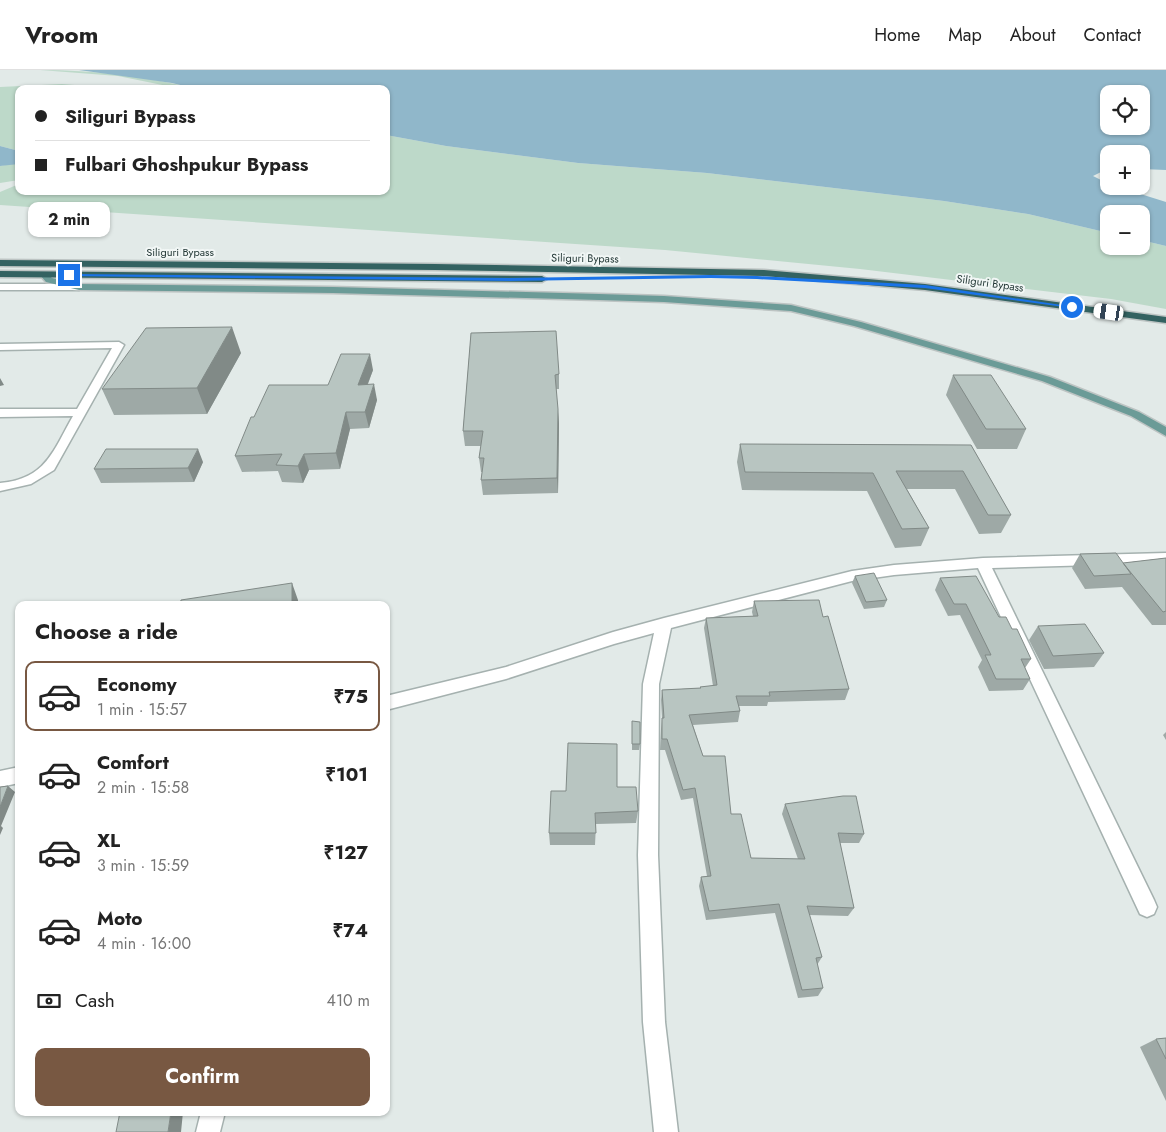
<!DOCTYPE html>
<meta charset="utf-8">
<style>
body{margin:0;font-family:Jost,sans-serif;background:#f2f2f2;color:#222;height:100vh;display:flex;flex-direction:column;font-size:19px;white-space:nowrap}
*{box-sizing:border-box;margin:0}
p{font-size:16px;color:#767676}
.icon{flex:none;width:28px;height:28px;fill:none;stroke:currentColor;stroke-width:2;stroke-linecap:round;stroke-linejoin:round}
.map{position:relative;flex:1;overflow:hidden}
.side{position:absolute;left:15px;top:531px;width:375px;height:515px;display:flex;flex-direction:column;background:#fff;border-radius:10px;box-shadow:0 1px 4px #0004}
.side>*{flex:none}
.hud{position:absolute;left:15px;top:15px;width:375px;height:110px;border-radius:10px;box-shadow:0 1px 4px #0004;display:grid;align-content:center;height:110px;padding:0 20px;background:#fff}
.fabs{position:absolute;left:1100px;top:15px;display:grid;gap:10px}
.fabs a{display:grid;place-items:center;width:50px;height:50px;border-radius:10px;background:#fff;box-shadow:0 1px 4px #0004;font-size:25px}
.end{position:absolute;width:22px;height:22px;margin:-11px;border:6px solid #1a73e8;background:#fff;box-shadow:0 0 0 2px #fff}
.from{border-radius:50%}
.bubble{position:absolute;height:35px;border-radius:10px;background:#fff;box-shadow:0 1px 4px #0004;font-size:16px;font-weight:700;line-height:35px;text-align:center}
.car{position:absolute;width:15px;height:30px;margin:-15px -8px;border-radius:6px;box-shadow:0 0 4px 1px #0007;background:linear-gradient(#fff 24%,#345 0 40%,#fff 0 76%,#345 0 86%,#fff 0)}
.hud b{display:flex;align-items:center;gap:18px;height:48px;font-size:19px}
.hud b+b{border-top:1px solid #e0e0e0}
.hud i{width:12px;height:12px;background:#222}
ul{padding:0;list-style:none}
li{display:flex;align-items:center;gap:15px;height:70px;margin:0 10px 8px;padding:0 10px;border:2px solid transparent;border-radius:10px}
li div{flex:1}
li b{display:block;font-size:19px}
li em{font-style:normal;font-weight:700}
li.active{border-color:#785842}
li>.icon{width:45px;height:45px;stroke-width:1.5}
h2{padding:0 20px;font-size:22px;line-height:60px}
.pay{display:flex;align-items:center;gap:12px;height:55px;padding:0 20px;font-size:19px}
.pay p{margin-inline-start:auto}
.cta{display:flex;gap:10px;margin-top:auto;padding:10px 20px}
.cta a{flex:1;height:58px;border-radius:10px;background:#785842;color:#fff;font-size:20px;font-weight:700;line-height:58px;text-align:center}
header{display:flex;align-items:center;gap:30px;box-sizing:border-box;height:70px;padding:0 25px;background:#fff;border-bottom:1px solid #e0e0e0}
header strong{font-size:24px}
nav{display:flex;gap:28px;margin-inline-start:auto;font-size:18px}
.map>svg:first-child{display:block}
.green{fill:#bdd9c9}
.water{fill:#90b7ca;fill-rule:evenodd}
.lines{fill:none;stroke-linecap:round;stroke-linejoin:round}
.minor-casing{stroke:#a5b1af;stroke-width:3}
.major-casing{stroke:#bdc4c3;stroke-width:3}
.highway-casing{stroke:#bdc4c3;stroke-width:3}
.minor{fill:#fff;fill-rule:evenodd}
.major{fill:#6b9b97;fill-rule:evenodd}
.highway{fill:#336261;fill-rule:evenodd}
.wall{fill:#9ea9a6}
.shaded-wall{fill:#818a87}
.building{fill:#b8c5c1;stroke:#818a87}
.route{fill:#1a73e8}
.labels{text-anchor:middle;stroke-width:4;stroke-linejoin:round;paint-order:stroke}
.far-street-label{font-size:11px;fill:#243937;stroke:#f2f7f6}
</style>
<header>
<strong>Vroom</strong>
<nav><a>Home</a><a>Map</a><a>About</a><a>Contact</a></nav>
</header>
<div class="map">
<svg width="1166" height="1062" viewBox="0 0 1166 1062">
<rect width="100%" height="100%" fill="#e2eae8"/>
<path class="green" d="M 40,0 C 93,0 145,6 197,19 L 182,19 L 118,6 Z
M 62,14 L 125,19 L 19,19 L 19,81 L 0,76 L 0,17 Z
M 386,65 L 446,76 L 578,93 L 707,103 L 944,131 L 1028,144 L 1109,163 L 1109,176 L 1141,176 L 1141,170 L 1166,176 L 1166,239 L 1111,229 L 860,199 L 665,180 L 0,135 L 0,122 L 19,114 L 19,121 L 147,121 L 153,124 L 168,121 L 386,121 Z
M 11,94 L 19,94 L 19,110 L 0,113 L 0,96 Z"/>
<path class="water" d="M 79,0 L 1166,0 L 1166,100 L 1141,99 L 1141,84 L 1109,84 L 1109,101 L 1101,102 L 1093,106 L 1109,114 L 1109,116 L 1115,116 L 1166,132 L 1166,176 L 1141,170 L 1141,144 L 1109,144 L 1109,163 L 1028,144 L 944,131 L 707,103 L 578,93 L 446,76 L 386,65 L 386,19 L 197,19 L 172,13 ZM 1109,24 L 1141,24 L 1141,56 L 1109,56 Z
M 0,76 L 19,81 L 19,94 L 0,96 Z"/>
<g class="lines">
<defs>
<path id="minor" d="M 0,214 L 79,214 L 84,217 L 79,220 L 0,220 Z
M 119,272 L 124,275 L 54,400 L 31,414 L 0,421 L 0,413 C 46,409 53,381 73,346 L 0,347 L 0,339 L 77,339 L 112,278 L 0,280 L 0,274 Z
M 1166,483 L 1166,493 L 992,498 L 1154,830 L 1157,837 L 1154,844 L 1147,847 L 1140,844 L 978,498 L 894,505 L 852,511 L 671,558 L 659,614 L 658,785 L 665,952 L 678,1062 L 654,1062 L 643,952 L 638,785 L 643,614 L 654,563 L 614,574 L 506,609 L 386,640 L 386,626 L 506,597 L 613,562 L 664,548 L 852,501 L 894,495 L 983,488 Z
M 19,697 L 19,713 L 0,717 L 0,701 Z
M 201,1042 L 225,1042 L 220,1062 L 196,1062 Z"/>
<path id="major" d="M 45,202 L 52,208 L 79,214 L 333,217 L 599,224 L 664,226 L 791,235 L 861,252 L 1050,307 L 1139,342 L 1166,357 L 1166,366 L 1131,346 L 1042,311 L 854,256 L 791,241 L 664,232 L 599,230 L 333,223 L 79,220 L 46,212 L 40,205 Z"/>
<path id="highway" d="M 0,190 L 435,194 L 764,200 L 925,214 L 1166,247 L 1166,253 L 925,220 L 764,206 L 435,200 L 0,196 Z
M 0,201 L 542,206 L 547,209 L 542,212 L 0,207 Z"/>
</defs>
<use href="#minor" class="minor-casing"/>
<use href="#major" class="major-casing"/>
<use href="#highway" class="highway-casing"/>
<use href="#minor" class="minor"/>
<use href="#major" class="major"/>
<use href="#highway" class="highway"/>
</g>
<path class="wall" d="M 471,263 L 559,304 L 559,319 L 556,319 L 559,354 L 558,423 L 483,425 L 481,410 L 482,402 L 481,402 L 479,388 L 481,376 L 465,376 L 463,361 Z
M 241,283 L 207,344 L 114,345 L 102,319 Z
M 373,300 L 368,314 L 377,330 L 369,358 L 350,359 L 340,399 L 309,400 L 303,413 L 282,412 L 278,401 L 242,402 L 235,386 L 254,347 L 328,315 Z
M 953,305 L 1026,359 L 1017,379 L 977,379 L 946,325 Z
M 740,374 L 971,375 L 1011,445 L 1001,463 L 979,464 L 955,419 L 907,419 L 929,458 L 921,476 L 895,478 L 867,421 L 742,420 L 737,392 Z
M 203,392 L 194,412 L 101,413 L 94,399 Z
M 1080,484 L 1123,493 L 1166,488 L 1166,555 L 1152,555 L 1122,517 L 1085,519 L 1072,498 Z
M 855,506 L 887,530 L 884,537 L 864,539 L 852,513 Z
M 940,508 L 999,547 L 1012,559 L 1031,589 L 1025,598 L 1030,609 L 1023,620 L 989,621 L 978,597 L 982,590 L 960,545 L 948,546 L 935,520 Z
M 754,531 L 823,547 L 849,619 L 845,630 L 768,632 L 767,636 L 739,636 L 740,641 L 738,652 L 693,655 L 703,686 L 731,744 L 751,788 L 798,789 L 782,744 L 785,734 L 864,764 L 859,773 L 840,773 L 854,838 L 848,846 L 809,845 L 822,887 L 817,895 L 823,918 L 818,926 L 798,928 L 775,843 L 706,850 L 699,816 L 701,807 L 707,806 L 693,728 L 681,730 L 665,680 L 660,680 L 661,659 L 662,648 L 661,630 L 662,620 L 700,618 L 700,617 L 713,616 L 704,558 L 706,548 L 753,546 L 752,542 Z
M 1038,556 L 1104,583 L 1094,597 L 1044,599 L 1029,570 Z
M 632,651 L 640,674 L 639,680 L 632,680 Z
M 1166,662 L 1166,670 L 1163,665 Z
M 617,717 L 638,741 L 636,753 L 596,754 L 595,775 L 550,775 L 549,763 L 566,721 Z
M 1166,968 L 1166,1031 L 1140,977 L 1156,969 Z"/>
<path class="shaded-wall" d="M 232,257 L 241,283 L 207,344 L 197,318 Z
M 370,284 L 373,300 L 361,331 L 358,315 Z
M 0,308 L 4,315 L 0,316 Z
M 374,314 L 377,330 L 369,358 L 365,342 Z
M 558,339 L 559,354 L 558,423 L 557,408 Z
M 346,342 L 350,359 L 340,399 L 336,383 Z
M 198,379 L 203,392 L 194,412 L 188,398 Z
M 304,384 L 309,400 L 303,413 L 298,396 Z
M 292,513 L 298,530 L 298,535 L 292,535 Z
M 8,716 L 15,722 L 1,756 L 3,758 L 0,765 L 0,737 Z
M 171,1042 L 183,1042 L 181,1062 L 168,1062 Z"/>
<path class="building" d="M 232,257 L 197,318 L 102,319 L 146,258 Z
M 556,261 L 559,304 L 555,305 L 558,339 L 557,408 L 481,410 L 484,388 L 479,388 L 483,361 L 463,361 L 471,263 Z
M 341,284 L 370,284 L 358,315 L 374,314 L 365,342 L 346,342 L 336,383 L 304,384 L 298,396 L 276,395 L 282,384 L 235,386 L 251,347 L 254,347 L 269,315 L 328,315 Z
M 953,305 L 991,305 L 1026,359 L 986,359 Z
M 740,374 L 971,375 L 1011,445 L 988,445 L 963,401 L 896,401 L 929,458 L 902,459 L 873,403 L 745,402 Z
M 106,379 L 198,379 L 188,398 L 94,399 Z
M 1116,483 L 1131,504 L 1094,506 L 1080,484 Z
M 1166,488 L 1166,541 L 1163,542 L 1123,493 Z
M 874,503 L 887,530 L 866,532 L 855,506 Z
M 976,506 L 999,547 L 1006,547 L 1012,559 L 1017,559 L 1031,589 L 1021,589 L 1030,609 L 996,609 L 985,585 L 991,585 L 966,534 L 954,534 L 940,508 Z
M 292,513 L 292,535 L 180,535 L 181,530 Z
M 819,530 L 823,547 L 828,546 L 849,619 L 769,622 L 770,626 L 736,626 L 740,641 L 689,645 L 703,686 L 725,686 L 731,744 L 741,744 L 751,788 L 805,789 L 785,734 L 843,726 L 856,726 L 864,764 L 838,763 L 854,838 L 807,836 L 822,887 L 816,888 L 823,918 L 802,920 L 779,834 L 709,841 L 701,807 L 711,806 L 695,718 L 683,720 L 667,669 L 662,669 L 662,648 L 664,648 L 662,620 L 701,618 L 700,617 L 717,615 L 706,548 L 758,546 L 754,531 Z
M 1085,554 L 1104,583 L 1053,586 L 1038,556 Z
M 632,651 L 640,652 L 640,674 L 632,674 Z
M 568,673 L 617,674 L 617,717 L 636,717 L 638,741 L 595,743 L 596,763 L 549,763 L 551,721 L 566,721 Z
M 8,716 L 0,737 L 0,717 Z
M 1166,968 L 1166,989 L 1156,969 Z
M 120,1042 L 171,1042 L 168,1062 L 116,1062 Z"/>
<path class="route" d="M 69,204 L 510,208 L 711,205 L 757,206 L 925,215 L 1075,237 L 1072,238 L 925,218 L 757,209 L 711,208 L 510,211 L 67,206 Z"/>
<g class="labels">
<g class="far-street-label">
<text x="180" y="186">Siliguri Bypass</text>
<text transform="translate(585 188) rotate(1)" y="4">Siliguri Bypass</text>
<text transform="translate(990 213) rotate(8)" y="4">Siliguri Bypass</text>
</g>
</g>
</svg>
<div class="fabs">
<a><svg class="icon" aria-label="locate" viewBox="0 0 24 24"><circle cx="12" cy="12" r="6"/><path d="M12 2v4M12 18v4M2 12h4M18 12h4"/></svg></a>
<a>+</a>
<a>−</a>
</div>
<i class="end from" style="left:1072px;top:237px"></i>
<i class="end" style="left:69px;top:205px"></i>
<div class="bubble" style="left:28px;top:132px;width:82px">2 min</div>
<i class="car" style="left:1109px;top:242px;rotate:278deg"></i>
<div class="hud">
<b><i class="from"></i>Siliguri Bypass</b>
<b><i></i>Fulbari Ghoshpukur Bypass</b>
</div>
<section class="side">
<h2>Choose a ride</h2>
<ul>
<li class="active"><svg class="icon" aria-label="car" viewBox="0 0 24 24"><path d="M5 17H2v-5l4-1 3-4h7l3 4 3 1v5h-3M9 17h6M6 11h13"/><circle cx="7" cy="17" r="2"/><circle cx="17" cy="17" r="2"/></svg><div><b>Economy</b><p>1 min · 15:57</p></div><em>₹75</em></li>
<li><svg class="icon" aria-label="car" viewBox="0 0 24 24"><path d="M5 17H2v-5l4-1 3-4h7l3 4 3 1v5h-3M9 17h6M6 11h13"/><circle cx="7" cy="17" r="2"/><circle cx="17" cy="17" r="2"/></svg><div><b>Comfort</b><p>2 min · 15:58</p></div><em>₹101</em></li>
<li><svg class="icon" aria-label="car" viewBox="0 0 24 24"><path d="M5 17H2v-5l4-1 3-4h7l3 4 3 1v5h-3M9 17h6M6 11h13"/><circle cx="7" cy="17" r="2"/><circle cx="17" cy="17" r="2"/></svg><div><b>XL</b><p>3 min · 15:59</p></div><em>₹127</em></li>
<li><svg class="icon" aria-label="car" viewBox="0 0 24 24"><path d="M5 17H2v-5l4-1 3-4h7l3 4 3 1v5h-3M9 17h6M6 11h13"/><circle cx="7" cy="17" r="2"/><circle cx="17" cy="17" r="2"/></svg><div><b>Moto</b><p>4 min · 16:00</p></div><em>₹74</em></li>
</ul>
<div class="pay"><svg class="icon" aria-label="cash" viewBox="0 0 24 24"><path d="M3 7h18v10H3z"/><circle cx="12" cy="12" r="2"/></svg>Cash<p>410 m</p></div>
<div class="cta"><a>Confirm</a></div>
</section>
</div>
